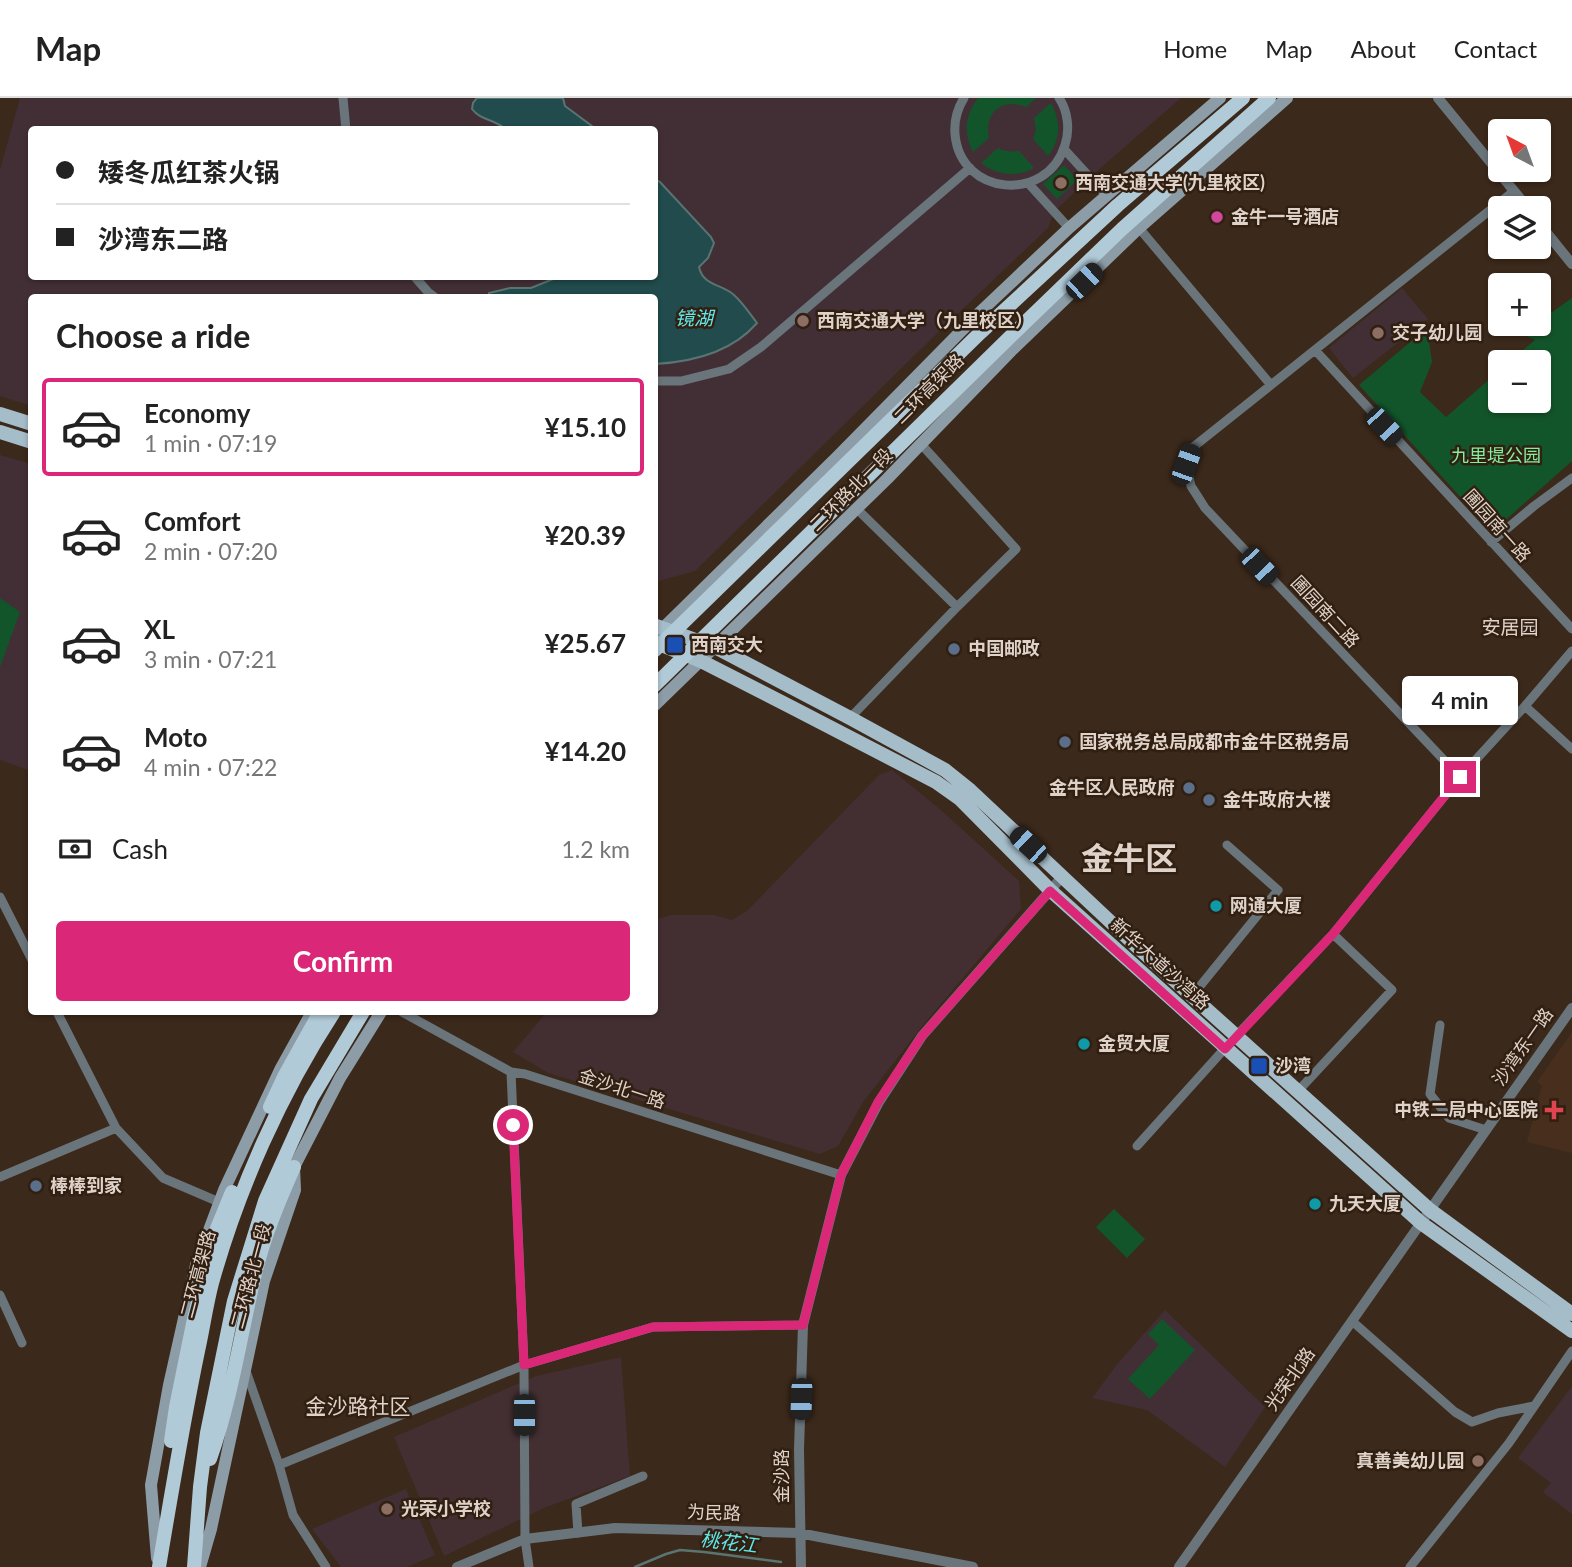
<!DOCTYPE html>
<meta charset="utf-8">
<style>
body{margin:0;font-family:Lato,"Noto Sans SC",sans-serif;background:#f2f2f2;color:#222;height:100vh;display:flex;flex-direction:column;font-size:26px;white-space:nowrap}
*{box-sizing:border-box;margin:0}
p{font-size:23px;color:#767676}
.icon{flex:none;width:38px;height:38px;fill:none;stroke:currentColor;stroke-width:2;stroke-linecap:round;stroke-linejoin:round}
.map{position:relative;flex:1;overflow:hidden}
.details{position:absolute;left:28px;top:196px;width:630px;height:721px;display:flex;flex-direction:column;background:#fff;border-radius:7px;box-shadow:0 2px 5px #0004}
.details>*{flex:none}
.guide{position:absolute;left:28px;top:28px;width:630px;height:154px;border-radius:7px;box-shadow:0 2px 5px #0004;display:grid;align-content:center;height:154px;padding:0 28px;background:#fff}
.needle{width:46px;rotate:319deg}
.tools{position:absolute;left:1488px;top:21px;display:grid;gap:14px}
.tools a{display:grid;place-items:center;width:63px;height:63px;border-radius:7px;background:#fff;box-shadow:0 2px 5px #0004;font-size:35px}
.end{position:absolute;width:32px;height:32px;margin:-16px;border:9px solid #db2777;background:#fff;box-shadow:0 0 0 4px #fff}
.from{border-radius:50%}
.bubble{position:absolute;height:49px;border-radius:7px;background:#fff;box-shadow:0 2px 5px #0004;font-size:23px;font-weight:700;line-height:49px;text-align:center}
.car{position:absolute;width:21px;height:42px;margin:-21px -10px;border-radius:9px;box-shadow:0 0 5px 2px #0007;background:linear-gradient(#222 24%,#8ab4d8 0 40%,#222 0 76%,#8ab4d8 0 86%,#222 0)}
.guide b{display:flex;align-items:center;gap:24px;height:66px;font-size:26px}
.guide b+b{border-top:2px solid #e0e0e0}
.guide i{width:18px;height:18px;background:#222}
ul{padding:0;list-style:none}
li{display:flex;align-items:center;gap:21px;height:98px;margin:0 14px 10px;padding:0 14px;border:4px solid transparent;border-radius:7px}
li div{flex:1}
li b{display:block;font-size:26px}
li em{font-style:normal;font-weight:700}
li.active{border-color:#db2777}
li>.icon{width:63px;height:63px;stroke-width:1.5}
h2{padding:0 28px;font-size:32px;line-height:84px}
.pay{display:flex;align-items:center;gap:18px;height:77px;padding:0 28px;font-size:26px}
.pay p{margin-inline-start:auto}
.cta{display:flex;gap:14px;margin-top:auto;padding:14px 28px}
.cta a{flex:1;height:80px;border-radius:7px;background:#db2777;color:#fff;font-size:28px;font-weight:700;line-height:80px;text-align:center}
header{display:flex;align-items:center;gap:42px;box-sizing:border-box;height:98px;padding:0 35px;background:#fff;border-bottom:2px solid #e0e0e0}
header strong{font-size:33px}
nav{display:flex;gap:38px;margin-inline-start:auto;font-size:24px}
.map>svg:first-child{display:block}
.commercial{fill:#432f32}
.built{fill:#482f1d}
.education{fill:#422f35;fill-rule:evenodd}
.green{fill:#13552a}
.water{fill:#214b4c;stroke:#5a7472;stroke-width:2}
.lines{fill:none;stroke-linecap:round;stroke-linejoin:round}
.stream{stroke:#5a7472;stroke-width:2.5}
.minor{stroke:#6a757b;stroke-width:9}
.tertiary{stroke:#6a757b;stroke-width:10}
.secondary{stroke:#8c9da7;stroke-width:12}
.primary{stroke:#a5bcc9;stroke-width:14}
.trunk{stroke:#b1cad8;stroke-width:14}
.trunk-bridge{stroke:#b1cad8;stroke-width:14}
.route{stroke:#db2777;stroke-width:9}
.education-dot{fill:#8d6e63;stroke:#311f11;stroke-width:2.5}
.hotel-dot{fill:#d1479c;stroke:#311f11;stroke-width:2.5}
.transit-dot{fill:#1a4fb4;stroke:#311f11;stroke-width:2.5}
.service-dot{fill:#5c6f8a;stroke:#311f11;stroke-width:2.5}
.culture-dot{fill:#0f9aa8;stroke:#311f11;stroke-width:2.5}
.health-dot{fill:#e0444e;stroke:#311f11;stroke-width:2.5}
.labels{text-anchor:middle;stroke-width:5;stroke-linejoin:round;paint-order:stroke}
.poi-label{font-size:18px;font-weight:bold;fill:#ded2c9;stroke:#311f11;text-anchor:start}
.street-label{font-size:18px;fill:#ded2c9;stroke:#311f11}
.park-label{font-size:18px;fill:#84ee9f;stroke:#311f11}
.water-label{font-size:19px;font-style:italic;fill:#60e9ec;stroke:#311f11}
.neighbourhood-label{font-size:19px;fill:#ded2c9;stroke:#311f11}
.quarter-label{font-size:21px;fill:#ded2c9;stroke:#311f11}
.town-label{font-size:32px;font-weight:bold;fill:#ded2c9;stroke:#311f11}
</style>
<header>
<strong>Map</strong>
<nav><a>Home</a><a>Map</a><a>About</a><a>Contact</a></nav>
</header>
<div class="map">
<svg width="1572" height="1469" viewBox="0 0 1572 1469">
<rect width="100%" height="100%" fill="#3b291b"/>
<path class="commercial" d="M 892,672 L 942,713 L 1019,783 L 1021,811 L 924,926 L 863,1004 L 838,1048 L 820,1056 L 548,975 L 513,954 L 547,914 L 654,914 L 655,822 L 671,817 L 714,817 L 732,822 L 747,813 L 879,677 Z
M 621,1259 L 630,1378 L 544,1410 L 444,1458 L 394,1339 L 536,1278 Z"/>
<path class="built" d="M 1572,934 L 1572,1055 L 1527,1044 L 1542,988 L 1537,984 Z"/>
<path class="education" d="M 20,0 L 1181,0 L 1089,80 L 1054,114 L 1048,130 L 926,246 L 695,473 L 655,484 L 654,200 L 32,200 L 31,308 L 0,298 L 0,72 ZM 32,32 L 654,32 L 654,178 L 32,178 Z
M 1402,190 L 1428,221 L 1353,280 L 1329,250 Z
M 0,357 L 31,366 L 31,673 L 0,662 Z
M 1165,1212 L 1265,1309 L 1225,1369 L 1147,1312 L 1092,1300 L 1118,1265 Z
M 1572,1288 L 1572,1416 L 1543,1394 L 1551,1385 L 1518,1360 Z
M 406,1391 L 435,1457 L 407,1469 L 341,1469 L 312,1431 Z"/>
<path class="green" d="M 978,0 L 1036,0 L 1026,9 C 1001,0 984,15 989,40 L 973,54 C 963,35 965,17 978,0 Z
M 1051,5 C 1061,23 1061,41 1048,58 L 1033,41 L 1036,33 L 1034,20 Z
M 998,50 C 1005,54 1011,54 1019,53 L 1034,70 C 1016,80 997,77 981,65 Z
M 1064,67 L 1077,82 L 1057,101 L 1043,86 Z
M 1572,200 L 1572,363 L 1492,434 L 1359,287 L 1427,230 L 1432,264 L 1420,294 L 1446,319 L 1500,272 L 1500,303 L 1538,303 L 1538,264 L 1509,264 L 1535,242 L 1522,236 L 1538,226 L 1538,224 Z
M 0,500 L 20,514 L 0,569 Z
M 1114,1111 L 1145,1141 L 1127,1160 L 1096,1129 Z
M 1162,1221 L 1195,1252 L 1150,1301 L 1128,1281 L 1159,1247 L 1148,1236 Z"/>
<path class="water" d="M 477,0 L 563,0 L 565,8 L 596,31 L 505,31 C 495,21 481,23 472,11 L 473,5 Z
M 655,81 L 660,84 L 711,139 L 714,145 L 708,160 L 699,169 C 703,188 722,186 734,197 C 743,205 750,216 757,225 C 732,254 691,264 655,266 L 654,200 L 489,199 L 489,195 L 510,190 L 531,190 L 558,179 L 654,178 Z"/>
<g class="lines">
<path class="stream" d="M 635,1469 L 666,1456 L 680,1452 L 704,1454 L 781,1464"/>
<path class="minor" d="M 343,0 L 346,32
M 964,0 C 957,11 954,23 955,36 C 960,98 1047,106 1065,47 C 1070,32 1068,13 1059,0
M 1064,51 L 1106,97
M 1028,85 L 1069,130
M 1139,130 L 1271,287
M 414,178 L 428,194 L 436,200
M 1315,252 L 1572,531
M 654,283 L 681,283 L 729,271 L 761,249 L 970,70
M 857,411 L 957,509
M 1491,444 L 1534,408 L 1572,380
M 1525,608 L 1572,651
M 850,620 L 957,509 L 1016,451 L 921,346
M 1460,679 L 1205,410 L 1191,388 L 1186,366 L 1192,350 L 1514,93
M 0,799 L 32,862
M 1192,898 L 1278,792 L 1227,747
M 57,914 L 116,1030 L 163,1080 L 219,1104
M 402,914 L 511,974 L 525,976 L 841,1077
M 1440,927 L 1430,996 L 1449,1020 L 1486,1032
M 511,974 L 524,1267 L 525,1441 L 529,1469
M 1298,993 L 1392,892 L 1333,836
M 1137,1048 L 1236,938 L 1333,836 L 1460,679 L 1525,608 L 1572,553
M 0,1079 L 116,1030
M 0,1197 L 22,1245
M 1352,1223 L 1455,1314 L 1472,1324 L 1498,1315 L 1534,1308
M 246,1273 L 279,1367 L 293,1417 L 326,1469
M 279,1367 L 524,1267 L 653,1229 L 803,1227
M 578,1435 L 576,1406 L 643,1378
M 1410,1469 L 1509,1345 L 1572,1253"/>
<path class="tertiary" d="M 1438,0 L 1528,110
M 1538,124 L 1572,166
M 457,1469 L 525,1441 L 615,1430 L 799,1435 L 973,1469
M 801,1469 L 799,1351 L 803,1227 L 841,1077 L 879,1004 L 922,938 L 1062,779
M 1179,1469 L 1572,910"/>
<path class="secondary" d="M 654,539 L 837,359 L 977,217 L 1069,130 L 1220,0
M 654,608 L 887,381 L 1011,253 L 1139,130 L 1287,0
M 157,1460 L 151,1387 L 169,1287 L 196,1167 L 224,1092 L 280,972 L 312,914
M 200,1469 L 211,1431 L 264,1183 L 295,1092 L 294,1069 L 340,980 L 381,914"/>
<path class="primary" d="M 0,316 L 32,326
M 0,334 L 32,344
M 654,527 L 715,549 L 850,620 L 945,672 L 970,692 L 1134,846 L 1430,1112 L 1572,1216
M 654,544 L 701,563 L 793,610 L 936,684 L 960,701 L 1050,792 L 1421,1125 L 1572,1233"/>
<path class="trunk" d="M 270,1009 L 284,979 L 320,914
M 171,1343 L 176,1309 L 194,1221 L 216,1133 L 232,1094
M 210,1361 C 231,1302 240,1240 254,1180 C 263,1141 278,1105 294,1069
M 159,1469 C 171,1397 183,1325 198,1253 C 203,1231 206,1208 212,1185 C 238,1092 281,995 334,914
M 194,1469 L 200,1389 L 207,1335 L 234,1203 L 265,1103 L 311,1001 L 363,914"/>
<path class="trunk-bridge" d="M 654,553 L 981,234 L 1118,107 L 1243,0
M 654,588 L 1013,236 L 1122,131 L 1269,0"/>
</g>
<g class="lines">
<path class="route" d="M 513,1027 L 524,1267 L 653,1229 L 803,1227 L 841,1077 L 878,1004 L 922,938 L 1050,793 L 1225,951 L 1333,836 L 1460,679"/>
</g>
<g class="education-dot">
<circle cx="1061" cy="85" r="7"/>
<circle cx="803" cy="223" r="7"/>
<circle cx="1378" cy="235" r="7"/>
<circle cx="1478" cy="1363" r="7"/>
<circle cx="387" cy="1411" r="7"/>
</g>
<circle class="hotel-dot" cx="1217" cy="119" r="7"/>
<g class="transit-dot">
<rect x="666" y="538" width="18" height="18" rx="3.5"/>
<rect x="1250" y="959" width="18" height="18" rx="3.5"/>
</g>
<g class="service-dot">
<circle cx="954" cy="551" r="7"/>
<circle cx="1065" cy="644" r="7"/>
<circle cx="1189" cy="690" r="7"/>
<circle cx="1209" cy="702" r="7"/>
<circle cx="36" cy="1088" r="7"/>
</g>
<g class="culture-dot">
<circle cx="1216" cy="808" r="7"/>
<circle cx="1084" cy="946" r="7"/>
<circle cx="1315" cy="1106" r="7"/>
</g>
<path class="health-dot" d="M1550.5 1001.5h7v7h7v7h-7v7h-7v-7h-7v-7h7z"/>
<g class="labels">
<g class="poi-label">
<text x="1075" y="91">西南交通大学(九里校区)</text>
<text x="1231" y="125">金牛一号酒店</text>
<text x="817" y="229">西南交通大学（九里校区）</text>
<text x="1392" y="241">交子幼儿园</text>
<text x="691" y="553">西南交大</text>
<text x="968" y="557">中国邮政</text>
<text x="1079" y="650">国家税务总局成都市金牛区税务局</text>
<text x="1175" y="696" text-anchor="end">金牛区人民政府</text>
<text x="1223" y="708">金牛政府大楼</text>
<text x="1230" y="814">网通大厦</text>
<text x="1098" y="952">金贸大厦</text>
<text x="1275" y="974">沙湾</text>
<text x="1538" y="1018" text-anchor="end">中铁二局中心医院</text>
<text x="50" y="1094">棒棒到家</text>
<text x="1329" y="1112">九天大厦</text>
<text x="1464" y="1369" text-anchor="end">真善美幼儿园</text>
<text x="401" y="1417">光荣小学校</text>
</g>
<g class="street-label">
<text transform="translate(929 291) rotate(-45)" y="6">二环高架路</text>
<text transform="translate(851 392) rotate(-45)" y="6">二环路北一段</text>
<text transform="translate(1497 428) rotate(48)" y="6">圃园南一路</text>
<text transform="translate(1325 514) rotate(47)" y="6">圃园南二路</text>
<text transform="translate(1160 866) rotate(42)" y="6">新华大道沙湾路</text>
<text transform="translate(1523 949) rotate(-55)" y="6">沙湾东一路</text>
<text transform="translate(622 991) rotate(18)" y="6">金沙北一路</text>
<text transform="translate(198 1176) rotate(-75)" y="6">二环高架路</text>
<text transform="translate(251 1178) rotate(-75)" y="6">二环路北一段</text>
<text transform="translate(1290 1281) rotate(-55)" y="6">光荣北路</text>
<text transform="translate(782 1378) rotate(-90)" y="6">金沙路</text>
<text transform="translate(714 1415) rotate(2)" y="6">为民路</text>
</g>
<g class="park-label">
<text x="1496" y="364">九里堤公园</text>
</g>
<g class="water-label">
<text x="694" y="227">镜湖</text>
<text transform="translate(729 1444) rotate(7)" y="7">桃花江</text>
</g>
<g class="neighbourhood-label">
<text x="1510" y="536">安居园</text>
</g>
<g class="quarter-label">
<text x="358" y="1316">金沙路社区</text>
</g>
<g class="town-label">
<text x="1129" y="772">金牛区</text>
</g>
</g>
</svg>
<div class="tools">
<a><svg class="needle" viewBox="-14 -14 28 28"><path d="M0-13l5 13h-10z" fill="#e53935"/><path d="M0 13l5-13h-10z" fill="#767676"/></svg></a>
<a><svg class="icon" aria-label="layers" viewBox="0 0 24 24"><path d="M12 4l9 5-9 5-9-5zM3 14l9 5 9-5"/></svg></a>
<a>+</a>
<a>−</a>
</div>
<i class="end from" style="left:513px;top:1027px"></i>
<i class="end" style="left:1460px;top:679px"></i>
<div class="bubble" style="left:1402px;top:578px;width:116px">4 min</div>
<i class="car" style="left:1084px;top:183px;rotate:46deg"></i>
<i class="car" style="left:1384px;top:328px;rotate:137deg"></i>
<i class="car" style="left:1186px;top:366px;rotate:20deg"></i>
<i class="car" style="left:1259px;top:468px;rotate:137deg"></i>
<i class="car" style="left:1028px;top:747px;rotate:313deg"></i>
<i class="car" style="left:801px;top:1301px;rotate:182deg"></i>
<i class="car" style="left:524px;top:1317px;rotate:180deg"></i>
<div class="guide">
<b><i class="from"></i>矮冬瓜红茶火锅</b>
<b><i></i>沙湾东二路</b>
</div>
<section class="details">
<h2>Choose a ride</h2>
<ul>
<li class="active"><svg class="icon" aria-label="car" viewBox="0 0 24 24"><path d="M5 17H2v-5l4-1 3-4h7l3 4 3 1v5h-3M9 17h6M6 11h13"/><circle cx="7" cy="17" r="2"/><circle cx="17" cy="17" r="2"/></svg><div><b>Economy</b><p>1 min · 07:19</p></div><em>¥15.10</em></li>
<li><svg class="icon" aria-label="car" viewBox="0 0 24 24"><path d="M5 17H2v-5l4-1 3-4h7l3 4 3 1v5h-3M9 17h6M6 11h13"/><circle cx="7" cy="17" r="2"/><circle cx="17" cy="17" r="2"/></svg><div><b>Comfort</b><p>2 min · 07:20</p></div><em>¥20.39</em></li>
<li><svg class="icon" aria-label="car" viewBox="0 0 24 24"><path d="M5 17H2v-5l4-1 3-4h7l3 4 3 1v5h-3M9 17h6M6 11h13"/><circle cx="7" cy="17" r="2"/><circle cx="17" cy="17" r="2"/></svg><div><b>XL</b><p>3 min · 07:21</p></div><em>¥25.67</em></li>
<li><svg class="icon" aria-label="car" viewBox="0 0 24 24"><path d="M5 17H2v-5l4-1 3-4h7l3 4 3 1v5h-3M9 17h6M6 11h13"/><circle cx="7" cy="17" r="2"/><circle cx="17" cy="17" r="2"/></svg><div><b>Moto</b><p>4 min · 07:22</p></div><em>¥14.20</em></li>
</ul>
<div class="pay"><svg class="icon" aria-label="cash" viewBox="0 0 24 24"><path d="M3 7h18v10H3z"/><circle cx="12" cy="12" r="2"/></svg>Cash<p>1.2 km</p></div>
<div class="cta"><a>Confirm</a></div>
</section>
</div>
